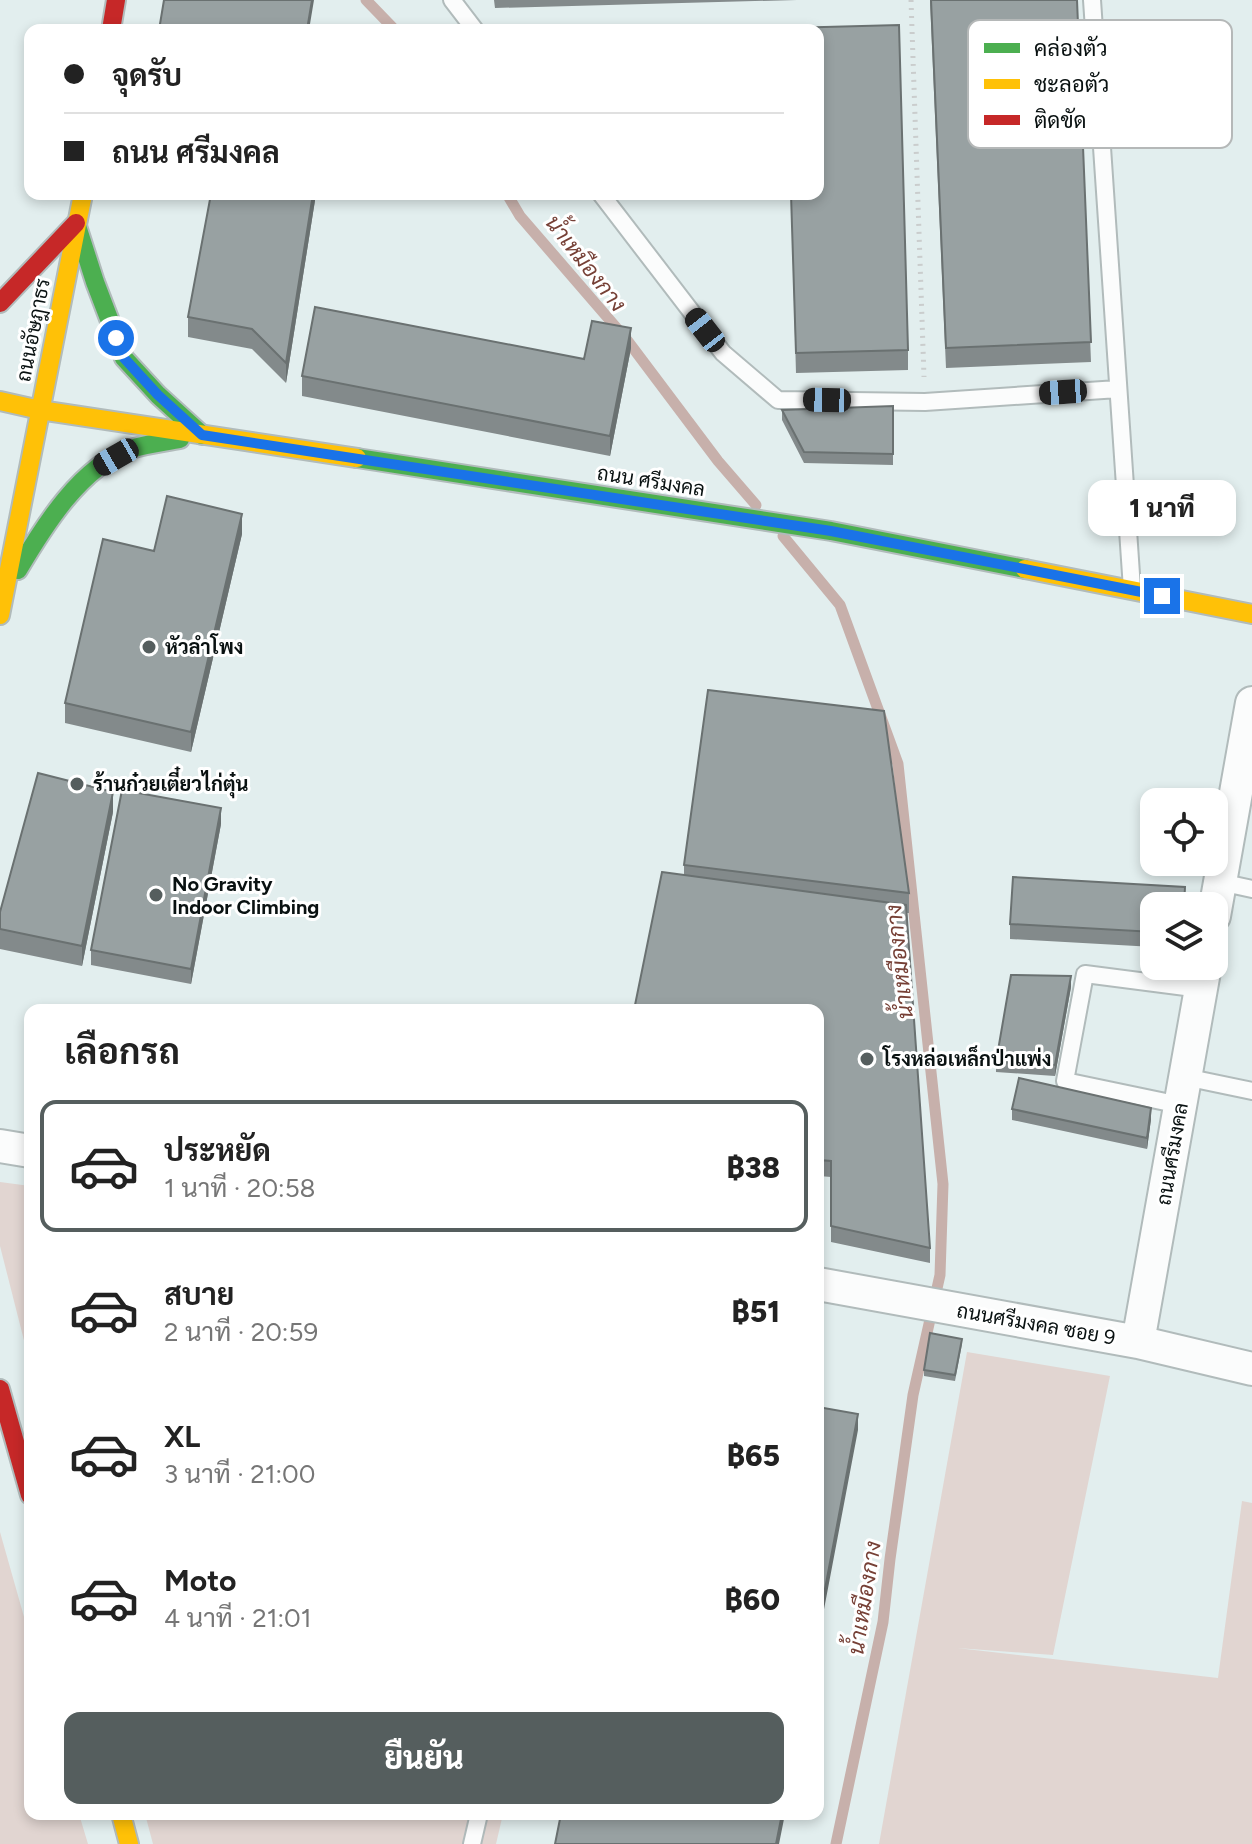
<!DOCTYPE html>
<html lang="th">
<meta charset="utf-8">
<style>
body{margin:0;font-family:Figtree,Sarabun,sans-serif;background:#f6f6f6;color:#222;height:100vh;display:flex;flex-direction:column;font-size:30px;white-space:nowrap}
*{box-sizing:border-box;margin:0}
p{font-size:26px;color:#767676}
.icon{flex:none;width:44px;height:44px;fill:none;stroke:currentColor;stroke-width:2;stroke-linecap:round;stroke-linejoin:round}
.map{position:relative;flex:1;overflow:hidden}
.sheet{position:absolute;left:24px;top:1004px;width:800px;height:816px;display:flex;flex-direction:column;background:#fff;border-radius:16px;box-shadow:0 4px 12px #0003}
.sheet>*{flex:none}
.top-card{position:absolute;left:24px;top:24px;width:800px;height:176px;border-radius:16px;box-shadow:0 4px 12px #0003;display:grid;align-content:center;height:176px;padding:0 40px;background:#fff}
.buttons{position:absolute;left:1140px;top:788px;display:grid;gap:16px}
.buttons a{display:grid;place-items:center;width:88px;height:88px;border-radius:16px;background:#fff;box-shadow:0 4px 12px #0003;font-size:40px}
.end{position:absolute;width:36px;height:36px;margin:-18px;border:10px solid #1a73e8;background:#fff;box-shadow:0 0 0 4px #fff}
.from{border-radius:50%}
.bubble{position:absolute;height:56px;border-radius:16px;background:#fff;box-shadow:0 4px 12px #0003;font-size:26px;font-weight:800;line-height:56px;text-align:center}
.car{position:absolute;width:24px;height:48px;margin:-24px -12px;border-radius:10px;box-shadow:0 0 6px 2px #0007;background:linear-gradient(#222 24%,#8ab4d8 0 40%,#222 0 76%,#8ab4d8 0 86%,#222 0)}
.top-card b{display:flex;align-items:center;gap:28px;height:76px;font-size:30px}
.top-card b+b{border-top:2px solid #e0e0e0}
.top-card i{width:20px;height:20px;background:#222}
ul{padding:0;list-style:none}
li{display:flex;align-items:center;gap:24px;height:132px;margin:0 16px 12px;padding:0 24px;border:4px solid transparent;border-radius:16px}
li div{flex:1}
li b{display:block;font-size:30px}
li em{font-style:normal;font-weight:800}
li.active{border-color:#555e5e}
li>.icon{width:72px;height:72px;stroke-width:1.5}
h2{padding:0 40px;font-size:36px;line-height:96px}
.cta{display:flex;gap:16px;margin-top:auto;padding:16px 40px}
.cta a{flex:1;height:92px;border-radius:16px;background:#555e5e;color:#fff;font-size:32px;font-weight:800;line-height:92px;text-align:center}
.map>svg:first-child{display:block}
.green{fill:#e1d5d1}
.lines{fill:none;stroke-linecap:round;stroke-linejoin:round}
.stream{stroke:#c7b0ab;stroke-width:11}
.lane-casing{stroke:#b1bbbb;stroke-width:20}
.street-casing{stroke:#b1bbbb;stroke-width:36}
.fast-casing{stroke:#b1bbbb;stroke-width:22}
.slow-casing{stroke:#b1bbbb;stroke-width:22}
.jam-casing{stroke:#b1bbbb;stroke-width:22}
.path{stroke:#cacdcd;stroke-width:5;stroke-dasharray:2 6;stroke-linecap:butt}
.lane{stroke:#fbfcfc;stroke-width:16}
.street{stroke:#fbfcfc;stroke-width:32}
.fast{stroke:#4caf50;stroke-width:18}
.slow{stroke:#ffc107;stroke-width:18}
.jam{stroke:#c62828;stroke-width:18}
.wall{fill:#838a8b}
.shaded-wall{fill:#6a7171}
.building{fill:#98a1a2;stroke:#6a7171;stroke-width:2}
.route{stroke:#1a73e8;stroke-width:10}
.poi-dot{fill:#555e5e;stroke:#fff;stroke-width:3}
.labels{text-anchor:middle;stroke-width:6;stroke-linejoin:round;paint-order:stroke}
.street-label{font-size:20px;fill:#091111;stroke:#fff}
.poi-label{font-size:20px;font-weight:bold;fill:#091111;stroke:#fff;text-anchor:start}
.water-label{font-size:22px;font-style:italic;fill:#764036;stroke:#fff}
.key{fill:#fff;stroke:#b5b8b8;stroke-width:2}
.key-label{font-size:22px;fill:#091111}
</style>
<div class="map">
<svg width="1252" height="1844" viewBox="0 0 1252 1844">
<rect width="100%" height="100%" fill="#e2eeee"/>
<path class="green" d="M 0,1182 L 30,1186 L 30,1364 L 0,1246 Z
M 967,1352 L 1110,1376 L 1053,1655 L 957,1648 L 1218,1678 L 1242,1501 L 1252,1503 L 1252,1844 L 879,1844 Z
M 0,1532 L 30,1638 L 30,1814 L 79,1814 L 88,1844 L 0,1844 Z
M 145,1814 L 503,1814 L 496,1844 L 153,1844 Z"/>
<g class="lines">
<path class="stream" d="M 366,0 L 395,30
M 507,194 L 520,216 L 627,340 L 718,461 L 756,505
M 783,536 L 840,605 L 898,764 L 943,1184 L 940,1275 L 913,1395 L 890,1559 L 883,1622 L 836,1844"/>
<defs>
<path id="lane" d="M 452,0 L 475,30
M 1092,0 L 1132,589
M 601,194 L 723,353 L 778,400 L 925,402 L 1118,389
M 1220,882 L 1252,889
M 1185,1077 L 1252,1091
M 1180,1105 L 1065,1081 L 1085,974 L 1201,989
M 472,1844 L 479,1814"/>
<path id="street" d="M 1214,916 L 1252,703
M 0,1146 L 30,1151
M 818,1284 L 1138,1342 L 1252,1369
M 1138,1342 L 1205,966"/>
<path id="fast" d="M 77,226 L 95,282 L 124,358 L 158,395 L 202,435
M 357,458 L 831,531 L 1025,569
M 18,570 C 44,526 81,466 131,449 C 146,444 164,442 180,439"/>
<path id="slow" d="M 0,401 L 40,410 L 357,458
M 1025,569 L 1252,614
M 0,615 L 83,194
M 121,1814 L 129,1844"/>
<path id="jam" d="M 111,30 L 116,0
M 0,303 L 76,223
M 0,1389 L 30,1495"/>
</defs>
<use href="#lane" class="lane-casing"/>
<use href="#street" class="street-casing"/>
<use href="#fast" class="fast-casing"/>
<use href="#slow" class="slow-casing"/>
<use href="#jam" class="jam-casing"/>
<path class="path" d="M 911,0 L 924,377"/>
<use href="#lane" class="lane"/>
<use href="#street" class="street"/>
<use href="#fast" class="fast"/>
<use href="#slow" class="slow"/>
<use href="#jam" class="jam"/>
</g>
<path class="wall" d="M 494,0 L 797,0 L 495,8 Z
M 930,0 L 1077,0 L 1091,362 L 946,368 Z
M 316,194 L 286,383 L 252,349 L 188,337 L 188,317 Z
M 791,194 L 908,350 L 908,370 L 796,373 Z
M 631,348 L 610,456 L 302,396 L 302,376 L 584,359 Z
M 893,406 L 893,465 L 804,463 L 782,420 L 782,410 Z
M 242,534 L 191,752 L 65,723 L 65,703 L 154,551 Z
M 113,812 L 82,966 L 0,949 L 0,912 Z
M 221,824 L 191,984 L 91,965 L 91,950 Z
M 684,865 L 909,893 L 909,913 L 907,913 L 930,1248 L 930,1263 L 831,1242 L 831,1177 L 819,1176 L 818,1010 L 684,875 Z
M 1185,887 L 1185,906 L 1154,906 L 1154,947 L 1010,939 L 1010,924 Z
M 1071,987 L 1055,1076 L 996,1072 L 996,1062 Z
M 1012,1109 L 1151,1119 L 1147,1149 L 1012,1120 Z
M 962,1344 L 955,1381 L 924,1376 L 924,1370 Z"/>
<path class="shaded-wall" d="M 312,0 L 314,0 L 309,30 L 307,30 Z
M 313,194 L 316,194 L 286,383 L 286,363 Z
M 631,328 L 631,348 L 610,456 L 610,436 Z
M 242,514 L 242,534 L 191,752 L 191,732 Z
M 113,792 L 113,812 L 82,966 L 82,946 Z
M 221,808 L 221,824 L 191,984 L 191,969 Z
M 1071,976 L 1071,987 L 1055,1076 L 1055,1065 Z
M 1151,1108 L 1151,1119 L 1147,1149 L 1147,1138 Z
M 858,1414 L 858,1430 L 818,1641 L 818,1626 Z
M 782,1814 L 785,1814 L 779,1844 L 776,1844 Z"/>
<path class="building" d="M 164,0 L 312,0 L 307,30 L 159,30 Z
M 931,0 L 1077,0 L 1091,342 L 946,348 Z
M 899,25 L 908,350 L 796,353 L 791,194 L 818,194 L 818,30 L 787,30 L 787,28 Z
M 211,194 L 313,194 L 286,363 L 252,329 L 188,317 Z
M 315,307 L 584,359 L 592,321 L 631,328 L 610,436 L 302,376 Z
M 893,406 L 893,454 L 804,452 L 782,410 Z
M 167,496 L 242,514 L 191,732 L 65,703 L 103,539 L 154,551 Z
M 708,690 L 884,711 L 909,893 L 684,865 Z
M 38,773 L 113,792 L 82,946 L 0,929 L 0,912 Z
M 122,790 L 221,808 L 191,969 L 91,950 Z
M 662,872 L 906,905 L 930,1248 L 831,1226 L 831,1161 L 819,1160 L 818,1010 L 634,1010 Z
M 1013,877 L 1185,887 L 1184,906 L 1154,906 L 1154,932 L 1010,924 Z
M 1011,975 L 1071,976 L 1055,1065 L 996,1062 Z
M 1019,1078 L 1151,1108 L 1147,1138 L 1012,1109 Z
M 930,1333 L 962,1339 L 955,1375 L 924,1370 Z
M 818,1407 L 858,1414 L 818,1626 Z
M 561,1814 L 782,1814 L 776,1844 L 555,1844 Z"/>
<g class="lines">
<path class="route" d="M 116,338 L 124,358 L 158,395 L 202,435 L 831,531 L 1162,596"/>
</g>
<g class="poi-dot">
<circle cx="149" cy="647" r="8"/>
<circle cx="77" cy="784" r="8"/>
<circle cx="156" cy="895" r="8"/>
<circle cx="867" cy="1059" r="8"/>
</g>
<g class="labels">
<g class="street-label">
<text transform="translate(33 330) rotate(-79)" y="7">ถนนอัษฎาธร</text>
<text transform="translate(651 481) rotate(9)" y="7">ถนน ศรีมงคล</text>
<text transform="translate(1172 1154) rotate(-80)" y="7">ถนนศรีมงคล</text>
<text transform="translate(1036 1324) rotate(10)" y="7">ถนนศรีมงคล ซอย 9</text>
</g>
<g class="poi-label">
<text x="165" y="654">หัวลำโพง</text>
<text x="93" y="791">ร้านก๋วยเตี๋ยวไก่ตุ๋น</text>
<text x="172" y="891">No Gravity<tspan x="172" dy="23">Indoor Climbing</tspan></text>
<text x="883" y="1066">โรงหล่อเหล็กป่าแพ่ง</text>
</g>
<g class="water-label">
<text transform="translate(586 263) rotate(52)" y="8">น้ำเหมืองกาง</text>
<text transform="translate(899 962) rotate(-96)" y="8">น้ำเหมืองกาง</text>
<text transform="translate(864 1598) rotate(-81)" y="8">น้ำเหมืองกาง</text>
</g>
</g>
<rect x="968" y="20" width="264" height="128" rx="12" class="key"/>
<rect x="984" y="43" width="36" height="10" fill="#4caf50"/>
<rect x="984" y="79" width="36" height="10" fill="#ffc107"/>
<rect x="984" y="115" width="36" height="10" fill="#c62828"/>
<g class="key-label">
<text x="1034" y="56">คล่องตัว</text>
<text x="1034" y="92">ชะลอตัว</text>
<text x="1034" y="128">ติดขัด</text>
</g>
</svg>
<div class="buttons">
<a><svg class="icon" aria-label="locate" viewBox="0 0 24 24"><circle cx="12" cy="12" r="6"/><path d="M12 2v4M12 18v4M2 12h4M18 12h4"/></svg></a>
<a><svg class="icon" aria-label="layers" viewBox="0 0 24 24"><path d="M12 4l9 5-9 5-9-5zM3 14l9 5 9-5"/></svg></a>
</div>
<i class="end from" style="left:116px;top:338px"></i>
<i class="end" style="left:1162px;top:596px"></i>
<div class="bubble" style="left:1088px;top:480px;width:148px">1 นาที</div>
<i class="car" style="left:705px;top:330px;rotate:322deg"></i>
<i class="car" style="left:1063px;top:392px;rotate:266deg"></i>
<i class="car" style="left:827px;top:400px;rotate:271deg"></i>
<i class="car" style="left:116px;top:457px;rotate:240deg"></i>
<div class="top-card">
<b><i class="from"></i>จุดรับ</b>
<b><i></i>ถนน ศรีมงคล</b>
</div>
<section class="sheet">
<h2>เลือกรถ</h2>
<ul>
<li class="active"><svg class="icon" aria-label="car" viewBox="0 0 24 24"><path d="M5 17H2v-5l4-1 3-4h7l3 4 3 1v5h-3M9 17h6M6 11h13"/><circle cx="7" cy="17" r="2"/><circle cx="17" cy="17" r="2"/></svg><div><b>ประหยัด</b><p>1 นาที · 20:58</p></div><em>฿38</em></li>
<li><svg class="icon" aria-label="car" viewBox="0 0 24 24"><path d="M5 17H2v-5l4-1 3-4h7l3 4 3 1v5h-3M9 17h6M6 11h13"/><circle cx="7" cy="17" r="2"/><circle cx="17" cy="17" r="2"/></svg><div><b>สบาย</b><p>2 นาที · 20:59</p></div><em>฿51</em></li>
<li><svg class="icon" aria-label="car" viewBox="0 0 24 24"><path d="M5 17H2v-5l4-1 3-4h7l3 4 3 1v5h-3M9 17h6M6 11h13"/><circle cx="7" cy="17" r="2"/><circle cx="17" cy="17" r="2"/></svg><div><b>XL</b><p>3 นาที · 21:00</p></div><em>฿65</em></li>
<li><svg class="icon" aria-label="car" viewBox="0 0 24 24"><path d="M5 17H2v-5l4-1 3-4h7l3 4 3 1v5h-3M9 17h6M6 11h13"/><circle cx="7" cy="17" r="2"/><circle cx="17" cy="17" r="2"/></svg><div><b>Moto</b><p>4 นาที · 21:01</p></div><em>฿60</em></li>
</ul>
<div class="cta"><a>ยืนยัน</a></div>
</section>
</div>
